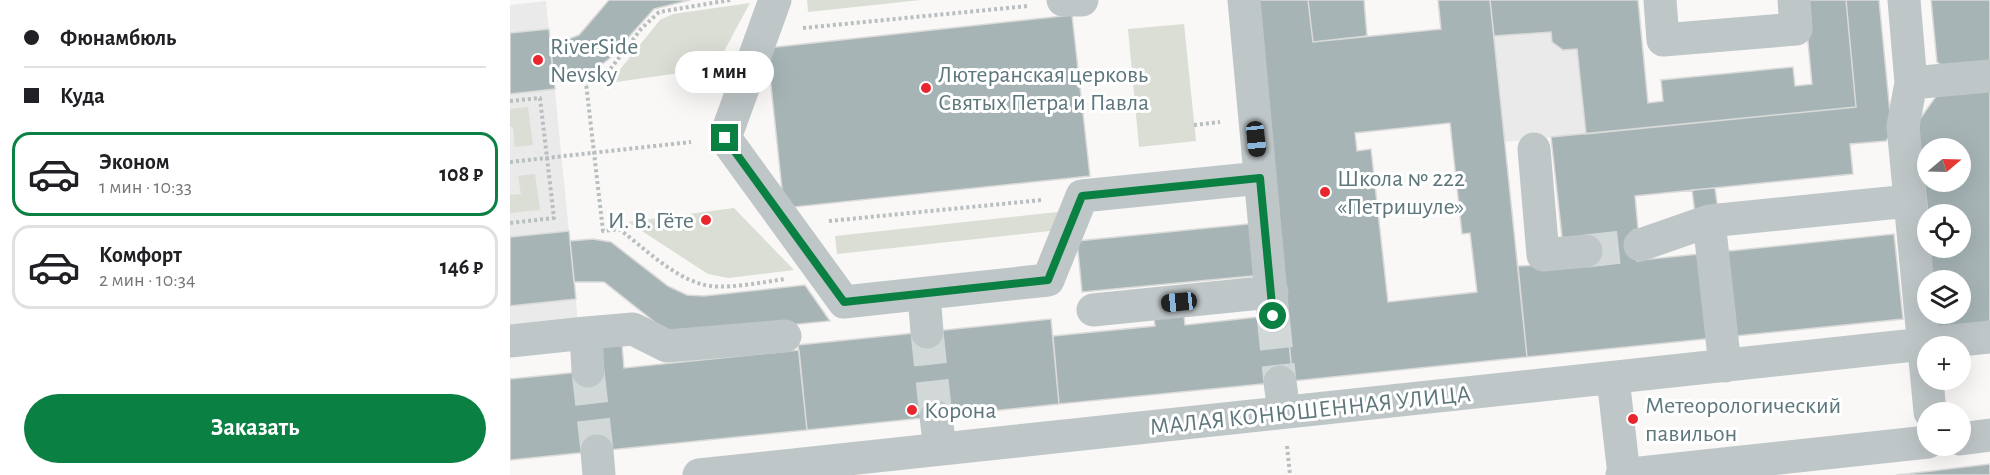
<!DOCTYPE html>
<html lang="ru">
<meta charset="utf-8">
<style>
body{margin:0;font-family:"Alegreya Sans",sans-serif;background:#f2f2f2;color:#202124;height:100vh;display:flex;flex-direction:column;font-size:22px;white-space:nowrap}
*{box-sizing:border-box;margin:0}
p{font-size:20px;color:#757577}
.icon{flex:none;width:33px;height:33px;fill:none;stroke:currentColor;stroke-width:2;stroke-linecap:round;stroke-linejoin:round}
.map{position:relative;flex:1;overflow:hidden}
.panel{display:flex;flex-direction:column;background:#fff;width:510px}
.panel>*{flex:none}
.top-card{display:grid;align-content:center;height:132px;padding:0 24px;background:#fff}
.needle{width:39px;rotate:71deg}
.tools{position:absolute;left:1407px;top:138px;display:grid;gap:12px}
.tools a{display:grid;place-items:center;width:54px;height:54px;border-radius:50%;background:#fff;box-shadow:0 6px 24px #0002;font-size:30px}
.end{position:absolute;width:27px;height:27px;margin:-14px;border:8px solid #0b8043;background:#fff;box-shadow:0 0 0 3px #fff}
.from{border-radius:50%}
.bubble{position:absolute;height:42px;border-radius:21px;background:#fff;box-shadow:0 6px 24px #0002;font-size:20px;font-weight:700;line-height:42px;text-align:center}
.car{position:absolute;width:18px;height:36px;margin:-18px -9px;border-radius:8px;box-shadow:0 0 4px 2px #0007;background:linear-gradient(#222 24%,#8ab4d8 0 40%,#222 0 76%,#8ab4d8 0 86%,#222 0)}
.top-card b{display:flex;align-items:center;gap:21px;height:57px;font-size:22px}
.top-card b+b{border-top:2px solid #e0e0e0}
.top-card i{width:15px;height:15px;background:#202124}
ul{padding:0;list-style:none}
li{display:flex;align-items:center;gap:18px;height:84px;margin:0 12px 9px;padding:0 12px;border:3px solid #e0e0e0;border-radius:18px}
li div{flex:1}
li b{display:block;font-size:22px}
li em{font-style:normal;font-weight:700}
li.current{border-color:#0b8043}
li>.icon{width:54px;height:54px;stroke-width:1.5}
.button{display:flex;gap:12px;margin-top:auto;padding:12px 24px}
.button a{flex:1;height:69px;border-radius:36px;background:#0b8043;color:#fff;font-size:24px;font-weight:700;line-height:69px;text-align:center}
main{display:flex;flex:1;min-height:0}
.map>svg:first-child{display:block}
.built{fill:#e9eae9}
.green{fill:#daded5}
.building{fill:#a6b4b6;stroke:#dadad8;stroke-width:1.5;fill-rule:evenodd}
.lines{fill:none;stroke-linecap:round;stroke-linejoin:round}
.minor-tunnel{stroke:#d2d8d8;stroke-width:33;stroke-dasharray:33 16;stroke-linecap:butt}
.path{stroke:#b9bfc0;stroke-width:4;stroke-dasharray:3 3;stroke-linecap:butt}
.minor{stroke:#bfc6c8;stroke-width:33}
.route{stroke:#0b8043;stroke-width:8}
.poi-dot{fill:#e9252e;stroke:#fff;stroke-width:2}
.labels{text-anchor:middle;stroke-width:6;stroke-linejoin:round;paint-order:stroke}
.poi-label{font-size:24px;fill:#5e777c;stroke:#fff;text-anchor:start}
.street-label{font-size:24px;fill:#5e777c;stroke:#fff}
</style>
<main>
<section class="panel">
<div class="top-card">
<b><i class="from"></i>Фюнамбюль</b>
<b><i></i>Куда</b>
</div>
<ul>
<li class="current"><svg class="icon" aria-label="car" viewBox="0 0 24 24"><path d="M5 17H2v-5l4-1 3-4h7l3 4 3 1v5h-3M9 17h6M6 11h13"/><circle cx="7" cy="17" r="2"/><circle cx="17" cy="17" r="2"/></svg><div><b>Эконом</b><p>1 мин · 10:33</p></div><em>108 ₽</em></li>
<li><svg class="icon" aria-label="car" viewBox="0 0 24 24"><path d="M5 17H2v-5l4-1 3-4h7l3 4 3 1v5h-3M9 17h6M6 11h13"/><circle cx="7" cy="17" r="2"/><circle cx="17" cy="17" r="2"/></svg><div><b>Комфорт</b><p>2 мин · 10:34</p></div><em>146 ₽</em></li>
</ul>
<div class="button"><a>Заказать</a></div>
</section>
<div class="map">
<svg width="1480" height="475" viewBox="0 0 1480 475">
<rect width="100%" height="100%" fill="#f9f8f6"/>
<path class="built" d="M 980,0 L 1128,0 L 1140,127 L 995,142 Z
M 36,1 L 68,322 L 0,329 L 0,5 Z"/>
<path class="green" d="M 297,0 L 411,0 L 298,12 Z
M 240,3 L 205,68 L 99,83 L 150,20 L 163,14 Z
M 674,24 L 686,141 L 629,147 L 618,29 Z
M 18,107 L 23,145 L 5,147 L 3,127 L 0,127 L 0,109 Z
M 25,174 L 30,210 L 0,213 L 0,195 L 11,194 L 8,176 Z
M 224,208 L 284,270 L 218,278 L 198,274 L 118,222 Z
M 547,212 L 549,230 L 327,254 L 325,236 Z"/>
<path class="building" d="M 99,0 L 180,0 L 144,9 L 100,58 L 86,69 L 70,77 L 44,82 L 40,46 L 69,35 Z
M 744,0 L 798,0 L 803,42 L 931,29 L 928,0 L 980,0 L 1017,357 L 783,381 ZM 940,123 L 952,234 L 960,233 L 967,292 L 878,302 L 861,149 L 847,151 L 845,133 Z
M 798,0 L 854,0 L 857,36 L 803,42 Z
M 980,0 L 1128,0 L 1138,103 L 1153,101 L 1151,80 L 1283,67 L 1285,86 L 1302,84 L 1294,0 L 1336,0 L 1346,107 L 1076,134 L 1067,49 L 1053,50 L 1042,42 L 1041,32 L 984,36 Z
M 1336,0 L 1369,0 L 1382,133 L 1376,141 L 1340,144 L 1343,174 L 1125,196 L 1131,260 L 1384,234 L 1393,319 L 1017,357 L 1008,266 L 1032,265 L 1061,244 L 1052,237 L 1041,137 L 1346,107 Z
M 1421,0 L 1480,0 L 1480,66 L 1438,70 L 1427,62 Z
M 562,15 L 580,176 L 274,208 L 257,48 Z
M 39,29 L 45,89 L 0,94 L 0,33 Z
M 1480,87 L 1480,323 L 1426,329 L 1424,314 L 1450,314 L 1450,280 L 1421,280 L 1419,248 L 1450,248 L 1450,214 L 1418,214 L 1407,123 L 1429,92 ZM 1418,148 L 1450,148 L 1450,182 L 1418,182 Z
M 1205,188 L 1214,252 L 1190,254 L 1182,190 Z
M 748,223 L 753,275 L 572,292 L 567,241 Z
M 59,231 L 66,299 L 0,306 L 0,237 Z
M 83,239 L 101,242 L 158,286 L 177,295 L 194,296 L 295,285 L 320,321 L 171,336 L 151,327 L 94,282 L 64,282 L 60,241 Z
M 776,314 L 783,381 L 549,404 L 543,336 L 645,326 L 644,319 L 674,316 L 675,325 Z
M 541,319 L 549,404 L 297,430 L 288,345 Z
M 112,344 L 114,368 L 289,350 L 297,430 L 0,460 L 0,379 L 89,370 L 87,347 Z
M 1480,464 L 1480,475 L 1386,475 L 1422,471 Z"/>
<g class="lines">
<path class="minor-tunnel" d="M 1076,251 L 1130,245
M 763,316 L 770,382
M 417,332 L 426,417
M 78,371 L 87,451"/>
<path class="path" d="M 220,0 L 149,12 L 131,29 L 92,80 L 76,83 L 93,231 L 109,229 C 134,248 161,275 191,284 C 212,291 252,282 275,279
M 293,28 L 518,6
M 0,101 L 30,98 L 44,218 L 0,223
M 684,125 L 710,122
M 0,162 L 181,142
M 319,221 L 532,200
M 777,446 L 780,475"/>
<path class="minor" d="M 265,0 L 215,138 L 334,302 L 538,280 L 572,196 L 750,178
M 553,0 L 572,0
M 734,0 L 763,316
M 1150,0 L 1153,40 L 1286,29 L 1284,0
M 1394,0 L 1401,83 L 1393,126 L 1420,412
M 1401,83 L 1480,76
M 1024,149 L 1033,255 L 1076,251
M 1199,221 L 1215,366
M 1130,245 L 1199,221 L 1399,201
M 414,294 L 417,332
M 583,310 L 762,292
M 76,333 L 123,329 L 157,346 L 275,336
M 0,341 L 76,333 L 78,371
M 1103,378 L 1114,475
M 770,382 L 774,412
M 426,417 L 430,449
M 1450,439 L 1480,435
M 87,451 L 89,475
M 189,475 L 1480,337
M 1112,475 L 1418,442"/>
</g>
<g class="lines">
<path class="route" d="M 215,138 L 334,302 L 538,280 L 572,196 L 750,178 L 763,316"/>
</g>
<g class="poi-dot">
<circle cx="28" cy="60" r="6"/>
<circle cx="416" cy="88" r="6"/>
<circle cx="815" cy="192" r="6"/>
<circle cx="196" cy="220" r="6"/>
<circle cx="402" cy="410" r="6"/>
<circle cx="1123" cy="419" r="6"/>
</g>
<g class="labels">
<g class="poi-label">
<text x="40" y="54">RiverSide<tspan x="40" dy="28">Nevsky</tspan></text>
<text x="428" y="82">Лютеранская церковь<tspan x="428" dy="28">Святых Петра и Павла</tspan></text>
<text x="827" y="186">Школа № 222<tspan x="827" dy="28">«Петришуле»</tspan></text>
<text x="184" y="228" text-anchor="end">И. В. Гёте</text>
<text x="1135" y="413">Метеорологический<tspan x="1135" dy="28">павильон</tspan></text>
<text x="414" y="418">Корона</text>
</g>
<g class="street-label">
<text transform="translate(800 410) rotate(-6)" y="8">МАЛАЯ КОНЮШЕННАЯ УЛИЦА</text>
</g>
</g>
</svg>
<div class="tools">
<a><svg class="needle" viewBox="-14 -14 28 28"><path d="M0-13l5 13h-10z" fill="#e53935"/><path d="M0 13l5-13h-10z" fill="#757577"/></svg></a>
<a><svg class="icon" aria-label="locate" viewBox="0 0 24 24"><circle cx="12" cy="12" r="6"/><path d="M12 2v4M12 18v4M2 12h4M18 12h4"/></svg></a>
<a><svg class="icon" aria-label="layers" viewBox="0 0 24 24"><path d="M12 4l9 5-9 5-9-5zM3 14l9 5 9-5"/></svg></a>
<a>+</a>
<a>−</a>
</div>
<i class="end from" style="left:763px;top:316px"></i>
<i class="end" style="left:215px;top:138px"></i>
<div class="bubble" style="left:165px;top:51px;width:99px">1 мин</div>
<i class="car" style="left:746px;top:139px;rotate:174deg"></i>
<i class="car" style="left:669px;top:302px;rotate:264deg"></i>
</div>
</main>
